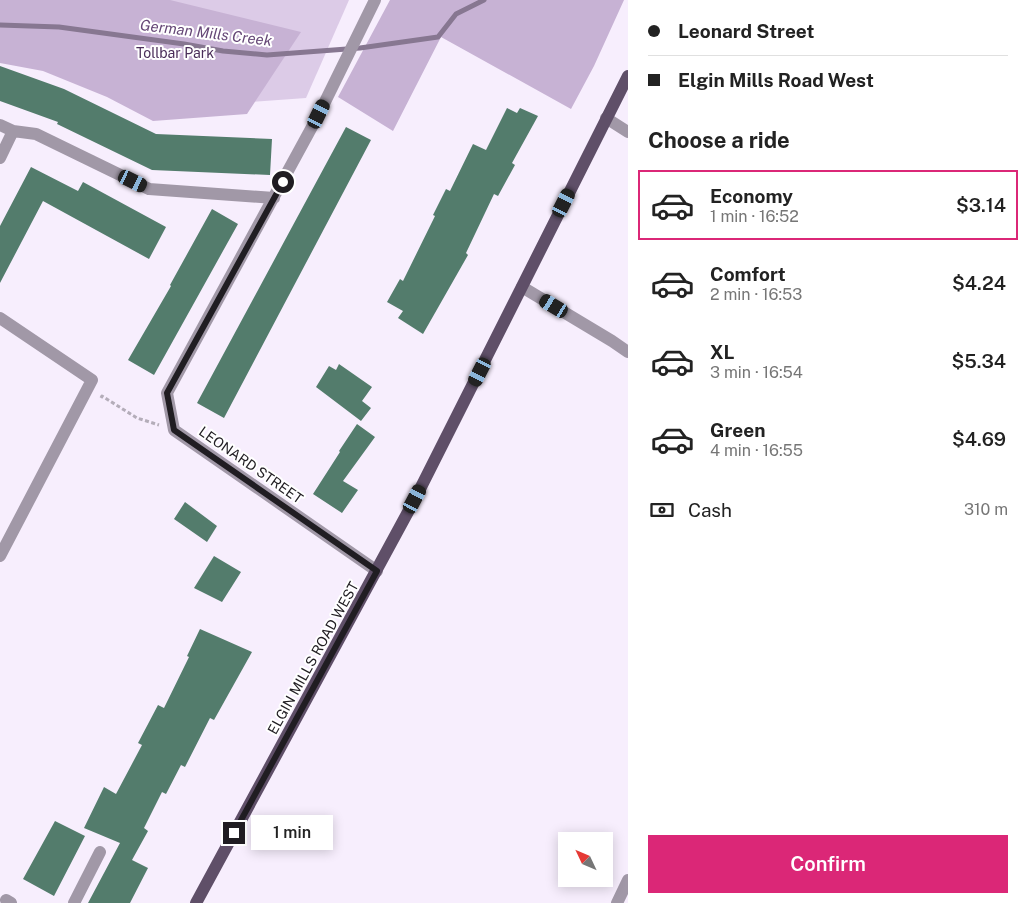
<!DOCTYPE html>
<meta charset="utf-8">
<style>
body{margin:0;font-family:"Public Sans",sans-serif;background:#f6f6f6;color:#222;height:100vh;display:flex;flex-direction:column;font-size:19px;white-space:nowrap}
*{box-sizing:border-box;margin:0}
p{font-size:16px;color:#767676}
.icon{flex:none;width:28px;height:28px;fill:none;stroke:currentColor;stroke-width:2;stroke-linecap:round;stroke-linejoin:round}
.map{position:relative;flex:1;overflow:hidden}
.drawer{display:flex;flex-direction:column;background:#fff;width:400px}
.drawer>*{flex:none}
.hud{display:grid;align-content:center;height:110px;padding:0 20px;background:#fff}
.needle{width:32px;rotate:314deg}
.buttons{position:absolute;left:558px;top:832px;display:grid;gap:10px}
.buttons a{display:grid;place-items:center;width:55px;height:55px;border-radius:0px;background:#fff;box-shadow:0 2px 12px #0003;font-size:25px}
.end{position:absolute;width:22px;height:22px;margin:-11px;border:6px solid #201d22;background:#fff;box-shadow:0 0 0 2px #fff}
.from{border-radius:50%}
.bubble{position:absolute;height:35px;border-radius:0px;background:#fff;box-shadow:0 2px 12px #0003;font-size:16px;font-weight:600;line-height:35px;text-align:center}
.car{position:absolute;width:15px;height:30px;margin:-15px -8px;border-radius:6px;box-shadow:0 0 4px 1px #0007;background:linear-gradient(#222 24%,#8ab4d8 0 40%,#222 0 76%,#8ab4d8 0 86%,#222 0)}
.hud b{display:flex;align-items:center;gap:18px;height:48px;font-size:19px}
.hud b+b{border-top:1px solid #e0e0e0}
.hud i{width:12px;height:12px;background:#222}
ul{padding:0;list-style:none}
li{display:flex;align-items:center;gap:15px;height:70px;margin:0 10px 8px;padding:0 10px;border:2px solid transparent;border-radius:0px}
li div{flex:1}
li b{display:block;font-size:19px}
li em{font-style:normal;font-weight:600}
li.selected{border-color:#db2777}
li>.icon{width:45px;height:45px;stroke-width:1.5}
h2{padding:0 20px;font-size:22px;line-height:60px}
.pay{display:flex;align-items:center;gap:12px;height:55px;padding:0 20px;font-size:19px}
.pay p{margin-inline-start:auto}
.cta{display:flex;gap:10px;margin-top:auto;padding:10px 20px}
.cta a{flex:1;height:58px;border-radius:0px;background:#db2777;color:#fff;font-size:20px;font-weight:600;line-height:58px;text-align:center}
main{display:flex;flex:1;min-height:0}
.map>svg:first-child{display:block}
.green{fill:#dccbe7}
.forest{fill:#c7b2d4}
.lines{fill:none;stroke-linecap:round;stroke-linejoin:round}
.stream{stroke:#877791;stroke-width:5}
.building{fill:#537c6c}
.path{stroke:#b4adb9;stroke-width:3;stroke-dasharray:4 2.5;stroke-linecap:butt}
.minor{stroke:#a198a7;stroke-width:12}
.major{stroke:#5f4f68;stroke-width:12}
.route{stroke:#201d22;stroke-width:6}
.labels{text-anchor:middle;stroke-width:4;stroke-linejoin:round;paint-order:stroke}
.park-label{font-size:14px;fill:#4a2d59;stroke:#fff}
.street-label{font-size:14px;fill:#201d22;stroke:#fff}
.water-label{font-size:15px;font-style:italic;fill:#664877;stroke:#fff}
</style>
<main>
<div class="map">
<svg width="628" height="903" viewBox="0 0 628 903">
<rect width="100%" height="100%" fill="#f7eefd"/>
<path class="green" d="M 0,0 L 349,0 L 306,98 L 163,108 Z"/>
<path class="forest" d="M 0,0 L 170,0 L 301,32 L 247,114 L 153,121 L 107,97 L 43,71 L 0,63 Z
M 390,0 L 624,0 L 594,66 L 571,109 L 441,37 L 393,131 L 338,97 Z"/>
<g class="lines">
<path class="stream" d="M 0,25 L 59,27 L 184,44 L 223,51 L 267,55 L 360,48 L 438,37 L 456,14 L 484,0"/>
</g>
<path class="building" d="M 0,66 L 64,89 L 156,134 L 272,139 L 270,175 L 152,170 L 57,124 L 58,122 L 0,101 Z
M 507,108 L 517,113 L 520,108 L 538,116 L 512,163 L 515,165 L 498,196 L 494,194 L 466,253 L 468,255 L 423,334 L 398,318 L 403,311 L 387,302 L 400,279 L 403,281 L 435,216 L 433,215 L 446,189 L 450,191 L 473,144 L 486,150 Z
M 346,127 L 371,140 L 224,418 L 197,403 Z
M 31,167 L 78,191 L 83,182 L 166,227 L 149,259 L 43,201 L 0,283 L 0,226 Z
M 212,209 L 238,224 L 154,375 L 128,360 L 171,286 L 170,285 Z
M 339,364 L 372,387 L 362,401 L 371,408 L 361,421 L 316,387 L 329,366 L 336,370 Z
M 357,424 L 375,437 L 343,481 L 358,490 L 342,513 L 313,494 L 340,452 L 339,451 Z
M 185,502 L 217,526 L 207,542 L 174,519 Z
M 214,556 L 241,572 L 222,602 L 194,588 Z
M 200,629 L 252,652 L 214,720 L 210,718 L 185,767 L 181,765 L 166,794 L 162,792 L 144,828 L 148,831 L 132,860 L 148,868 L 130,903 L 88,903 L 120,843 L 84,828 L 104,787 L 116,794 L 142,745 L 138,743 L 158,705 L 164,708 L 189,657 L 187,656 Z
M 55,821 L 85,836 L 54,896 L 23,879 Z"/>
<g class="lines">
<path class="path" d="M 101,398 L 102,396 L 137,418 L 159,425"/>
<path class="minor" d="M 375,0 L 319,114 L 167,393 L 174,430 L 377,571
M 606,118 L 628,132
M 0,125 L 13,131 L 36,134 L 149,189 L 274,198
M 0,158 L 13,131
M 522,287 L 612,341 L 628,352
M 0,318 L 92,380 L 0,556
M 6,900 L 11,903
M 74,903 L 100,852
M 617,903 L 628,880"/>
<path class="major" d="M 196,903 L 415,499 L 628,76"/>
</g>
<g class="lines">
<path class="route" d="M 234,833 L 377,571 L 174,430 L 167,393 L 283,182"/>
</g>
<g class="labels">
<g class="park-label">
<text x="175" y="58">Tollbar Park</text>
</g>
<g class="street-label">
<text transform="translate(251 465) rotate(35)" y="5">LEONARD STREET</text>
<text transform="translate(313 658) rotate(-61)" y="5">ELGIN MILLS ROAD WEST</text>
</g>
<g class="water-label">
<text transform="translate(206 33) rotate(7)" y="5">German Mills Creek</text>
</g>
</g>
</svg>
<div class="buttons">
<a><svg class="needle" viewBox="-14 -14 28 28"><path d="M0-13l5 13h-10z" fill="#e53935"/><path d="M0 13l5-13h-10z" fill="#767676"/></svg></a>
</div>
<i class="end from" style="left:283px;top:182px"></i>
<i class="end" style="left:234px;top:833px"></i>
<div class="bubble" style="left:251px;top:815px;width:82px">1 min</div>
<i class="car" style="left:319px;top:114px;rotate:26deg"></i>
<i class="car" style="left:133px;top:181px;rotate:116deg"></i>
<i class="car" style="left:564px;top:203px;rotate:27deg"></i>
<i class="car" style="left:554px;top:306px;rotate:301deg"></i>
<i class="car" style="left:480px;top:372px;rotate:207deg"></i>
<i class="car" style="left:415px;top:499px;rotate:28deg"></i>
</div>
<section class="drawer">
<div class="hud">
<b><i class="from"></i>Leonard Street</b>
<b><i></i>Elgin Mills Road West</b>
</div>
<h2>Choose a ride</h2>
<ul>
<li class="selected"><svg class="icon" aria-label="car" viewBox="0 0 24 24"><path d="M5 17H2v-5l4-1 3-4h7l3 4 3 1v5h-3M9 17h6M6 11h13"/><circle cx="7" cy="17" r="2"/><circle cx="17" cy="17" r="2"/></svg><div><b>Economy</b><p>1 min · 16:52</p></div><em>$3.14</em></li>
<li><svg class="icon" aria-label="car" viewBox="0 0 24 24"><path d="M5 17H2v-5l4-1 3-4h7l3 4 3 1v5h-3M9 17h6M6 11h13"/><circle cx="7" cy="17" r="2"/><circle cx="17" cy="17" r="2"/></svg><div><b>Comfort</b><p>2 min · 16:53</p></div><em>$4.24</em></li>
<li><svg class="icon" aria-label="car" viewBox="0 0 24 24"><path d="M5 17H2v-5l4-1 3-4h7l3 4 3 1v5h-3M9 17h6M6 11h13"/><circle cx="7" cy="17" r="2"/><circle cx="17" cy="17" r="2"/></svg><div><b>XL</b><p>3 min · 16:54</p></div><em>$5.34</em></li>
<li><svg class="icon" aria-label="car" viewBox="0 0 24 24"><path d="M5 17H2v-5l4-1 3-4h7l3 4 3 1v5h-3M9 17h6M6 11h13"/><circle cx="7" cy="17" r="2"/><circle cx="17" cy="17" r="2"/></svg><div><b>Green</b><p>4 min · 16:55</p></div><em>$4.69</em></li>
</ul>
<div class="pay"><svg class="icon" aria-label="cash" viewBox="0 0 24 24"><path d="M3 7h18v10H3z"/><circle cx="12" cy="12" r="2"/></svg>Cash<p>310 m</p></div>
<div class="cta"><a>Confirm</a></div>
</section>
</main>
